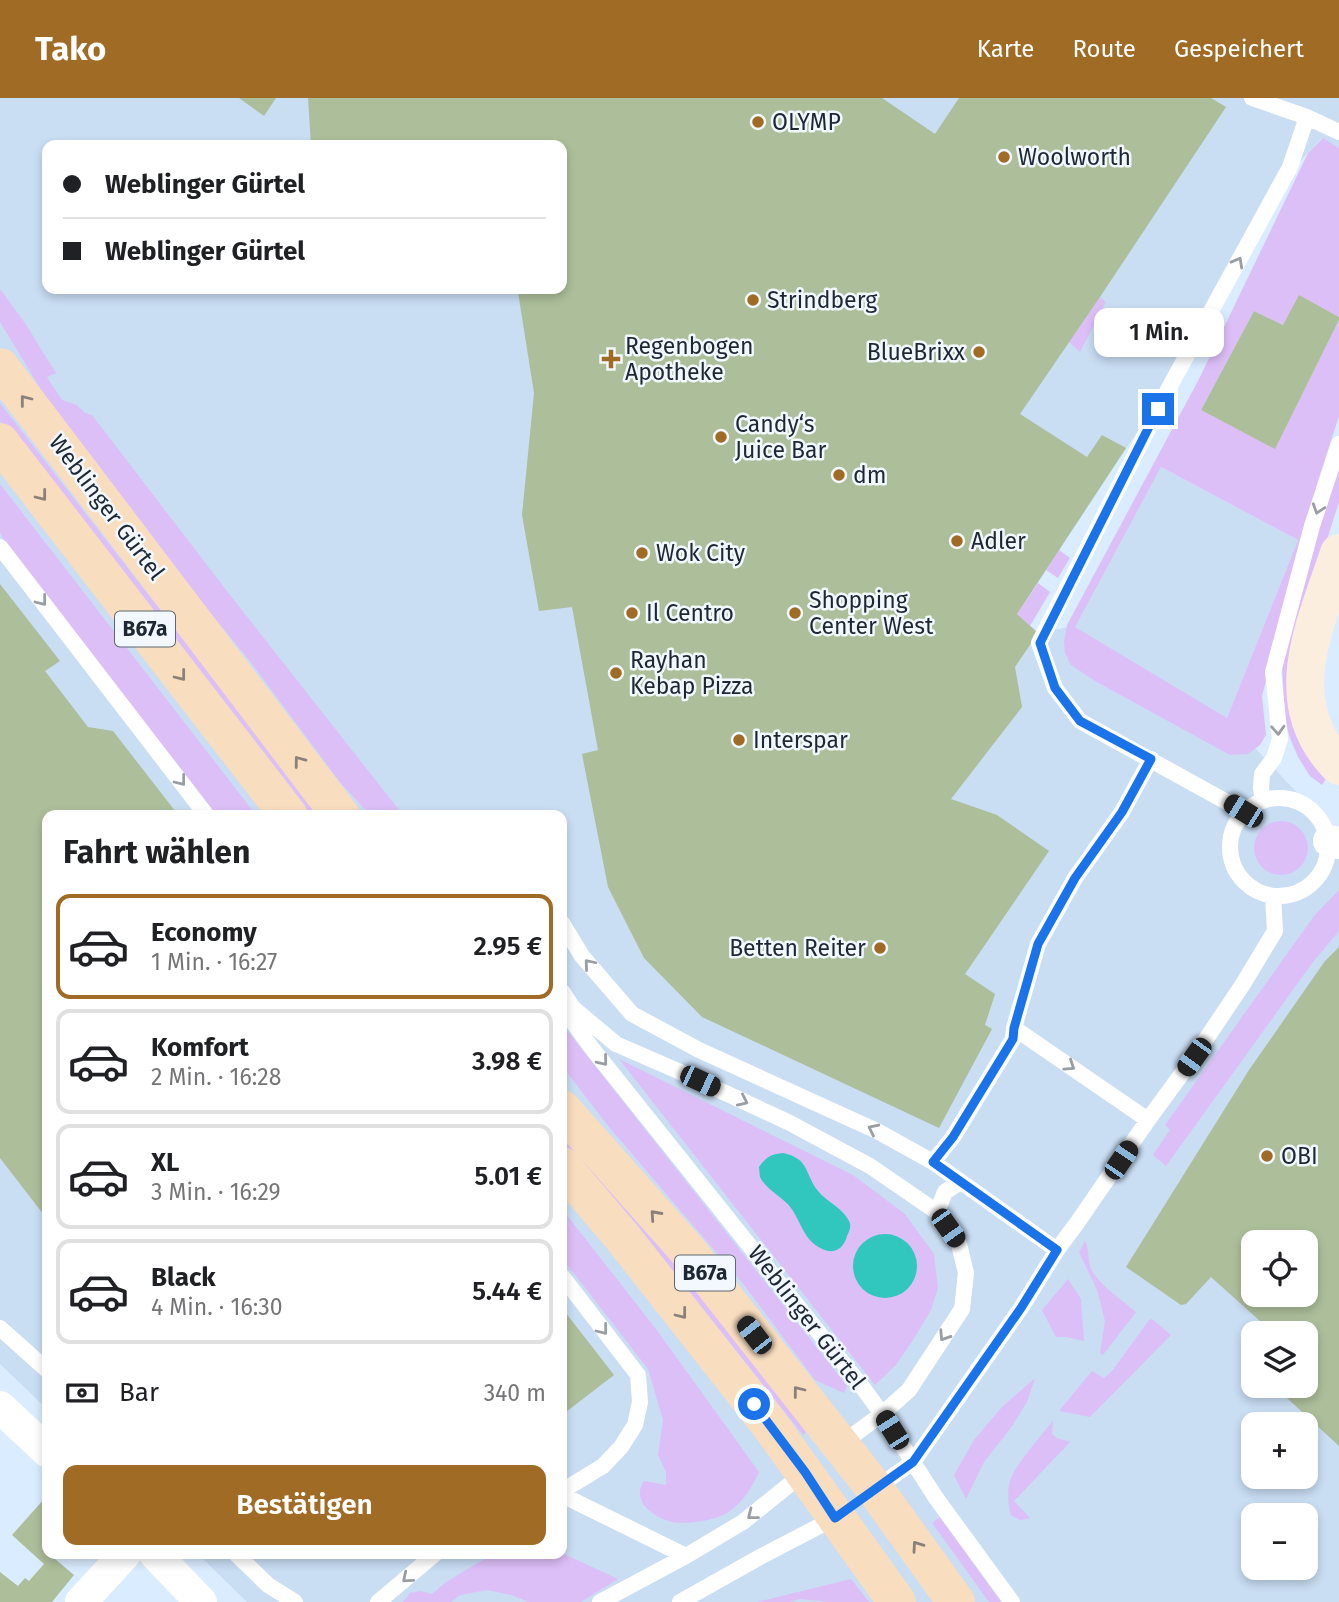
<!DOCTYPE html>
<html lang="de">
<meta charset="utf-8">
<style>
body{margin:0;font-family:"Fira Sans",sans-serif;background:#f6f6f6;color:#202124;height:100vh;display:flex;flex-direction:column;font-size:26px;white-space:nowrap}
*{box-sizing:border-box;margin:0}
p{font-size:23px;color:#757577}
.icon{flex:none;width:38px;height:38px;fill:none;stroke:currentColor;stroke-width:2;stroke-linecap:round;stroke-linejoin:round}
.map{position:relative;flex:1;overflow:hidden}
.side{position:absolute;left:42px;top:712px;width:525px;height:749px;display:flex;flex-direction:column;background:#fff;border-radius:14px;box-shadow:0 4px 10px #0003}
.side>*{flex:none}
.top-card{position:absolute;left:42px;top:42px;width:525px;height:154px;border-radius:14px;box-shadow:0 4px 10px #0003;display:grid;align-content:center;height:154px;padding:0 21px;background:#fff}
.controls{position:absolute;left:1241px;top:1132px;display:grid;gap:14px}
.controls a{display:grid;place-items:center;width:77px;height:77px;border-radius:14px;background:#fff;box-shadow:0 4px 10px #0003;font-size:35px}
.end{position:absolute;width:32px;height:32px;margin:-16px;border:9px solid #1a73e8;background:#fff;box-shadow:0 0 0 4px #fff}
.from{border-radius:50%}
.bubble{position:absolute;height:49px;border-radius:14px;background:#fff;box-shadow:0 4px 10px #0003;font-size:23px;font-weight:600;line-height:49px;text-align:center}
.car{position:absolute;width:21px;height:42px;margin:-21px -10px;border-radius:9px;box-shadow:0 0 5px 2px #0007;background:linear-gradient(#222 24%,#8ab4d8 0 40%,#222 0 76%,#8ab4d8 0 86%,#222 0)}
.top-card b{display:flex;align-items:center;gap:24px;height:66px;font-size:26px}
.top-card b+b{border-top:2px solid #e0e0e0}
.top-card i{width:18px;height:18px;background:#202124}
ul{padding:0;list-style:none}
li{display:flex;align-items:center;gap:21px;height:105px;margin:0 14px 10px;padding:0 7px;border:4px solid #e0e0e0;border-radius:14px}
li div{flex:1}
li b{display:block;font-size:26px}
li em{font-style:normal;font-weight:600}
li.active{border-color:#a06b24}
li>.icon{width:63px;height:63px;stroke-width:1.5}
h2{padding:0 21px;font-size:32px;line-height:84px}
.pay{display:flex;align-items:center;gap:18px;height:77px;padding:0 21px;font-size:26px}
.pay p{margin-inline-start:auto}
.cta{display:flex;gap:14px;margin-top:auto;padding:14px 21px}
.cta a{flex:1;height:80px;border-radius:14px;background:#a06b24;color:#fff;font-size:28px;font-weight:600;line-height:80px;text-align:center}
header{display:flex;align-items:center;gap:42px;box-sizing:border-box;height:98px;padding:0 35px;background:#a06b24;color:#fff}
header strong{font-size:33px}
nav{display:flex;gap:38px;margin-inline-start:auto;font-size:24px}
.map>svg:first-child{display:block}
.built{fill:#c9ddf3;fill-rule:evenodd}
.green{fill:#ddbff8;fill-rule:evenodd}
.water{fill:#31c7be}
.building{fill:#acbe9a;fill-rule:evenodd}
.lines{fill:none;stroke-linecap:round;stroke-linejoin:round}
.service{stroke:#fff;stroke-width:16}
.minor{stroke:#fff;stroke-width:32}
.secondary{stroke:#fceedf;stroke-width:38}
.primary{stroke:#f8ddbf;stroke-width:38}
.oneway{stroke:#999ea4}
.oneway2{stroke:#8a827a}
.route{stroke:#1a73e8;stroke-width:9}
.poi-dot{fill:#a06b24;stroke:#f2f8fe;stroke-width:2.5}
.labels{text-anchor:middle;stroke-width:5;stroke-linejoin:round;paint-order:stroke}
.shield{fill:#f2f8fe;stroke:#5d6671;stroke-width:2}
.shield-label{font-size:21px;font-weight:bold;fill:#1d2834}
.poi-label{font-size:23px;fill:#1d2834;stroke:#f2f8fe;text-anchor:start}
.street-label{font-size:23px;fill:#1d2834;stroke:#f2f8fe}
</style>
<header>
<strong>Tako</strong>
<nav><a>Karte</a><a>Route</a><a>Gespeichert</a></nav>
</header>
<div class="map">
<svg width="1339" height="1504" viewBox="0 0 1339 1504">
<rect width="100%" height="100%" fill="#daecff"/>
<path class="built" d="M 0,0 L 1339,0 L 1339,50 L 1322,40 L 1271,94 L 1149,316 L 1017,516 L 1038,535 L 1074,528 L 1161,369 L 1298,442 L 1227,620 L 1315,714 L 1339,746 L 1339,1504 L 247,1504 L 198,1456 L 562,1456 L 562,718 L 47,718 L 47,1311 L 0,1266 ZM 47,47 L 562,47 L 562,191 L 47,191 ZM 1253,1144 L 1306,1144 L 1306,1197 L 1253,1197 ZM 1253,1236 L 1306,1236 L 1306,1288 L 1253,1288 ZM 1253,1326 L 1306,1326 L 1306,1379 L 1253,1379 ZM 1253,1418 L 1306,1418 L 1306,1470 L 1253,1470 Z"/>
<path class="green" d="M 1323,40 L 1339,50 L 1339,219 L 1300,198 L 1283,227 L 1254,213 L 1201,312 L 1275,350 L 1339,222 L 1339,318 L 1318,383 L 1262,598 L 1266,637 L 1260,647 L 1248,656 L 1230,657 L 1095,583 L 1071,567 L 1065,555 L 1064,543 L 1067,527 L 1199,281 L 1308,55 ZM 1161,369 L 1298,442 L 1227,620 L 1075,529 Z
M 0,191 L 25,225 L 56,275 L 47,279 L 62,302 L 77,307 L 85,315 L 92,317 L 230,497 L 403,717 L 370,717 L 339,683 L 249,562 L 198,500 L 48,303 L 0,224 Z
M 1100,199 L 1106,204 L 1080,254 L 1069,244 Z
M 0,305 L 319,717 L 304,717 L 145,514 L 0,323 Z
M 1339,368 L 1339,404 L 1295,542 L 1327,679 L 1322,687 L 1310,678 L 1298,659 L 1290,640 L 1285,622 L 1282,567 L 1289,522 Z
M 0,386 L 256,717 L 217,717 L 66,525 L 5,444 L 0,434 Z
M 1059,452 L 1070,460 L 1058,480 L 1046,472 Z
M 1038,485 L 1050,494 L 1030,528 L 1017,516 Z
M1254 750a27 27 0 1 1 54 0a27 27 0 1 1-54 0Z
M 1339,792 L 1339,833 L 1313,864 L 1166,1068 L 1153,1057 L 1170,1032 L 1165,1027 L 1314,818 Z
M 562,926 L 847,1288 L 844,1295 L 815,1282 L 744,1187 L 609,1029 L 562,968 Z
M 619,961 L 853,1077 L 905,1116 L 934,1156 L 938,1190 L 931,1212 L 913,1242 L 896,1267 L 875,1287 Z
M 562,1029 L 654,1138 L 808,1332 L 803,1337 L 634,1124 L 562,1048 Z
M 562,1111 L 656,1231 L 759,1374 C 752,1389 744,1403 730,1413 C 718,1422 687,1427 672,1424 C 654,1420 630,1403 644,1383 L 666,1387 L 666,1374 L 658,1357 L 663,1322 L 648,1271 L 562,1160 Z
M 1085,1143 C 1090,1152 1087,1162 1091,1171 C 1098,1186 1122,1202 1136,1214 L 1103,1257 L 1100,1255 L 1105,1223 L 1097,1192 L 1079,1154 Z
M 1068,1181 L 1081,1201 L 1084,1243 L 1067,1239 L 1056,1239 L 1042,1212 Z
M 1152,1221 L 1171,1237 L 1090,1319 L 1059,1313 L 1092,1273 L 1104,1280 L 1113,1272 L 1149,1222 Z
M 1035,1280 L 1027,1304 L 1010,1331 L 984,1364 L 966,1401 L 954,1377 L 974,1342 L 1002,1309 Z
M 1053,1322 L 1052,1336 L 1057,1340 L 1070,1344 L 1014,1403 L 1030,1420 L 1020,1422 L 1011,1417 C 1008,1408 1007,1393 1010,1383 C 1016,1365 1041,1339 1053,1322 Z
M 940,1419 L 1001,1504 L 989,1504 L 932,1425 Z
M 562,1455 L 618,1481 L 581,1504 L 529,1504 L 511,1497 L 487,1492 L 460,1497 L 451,1504 L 403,1504 L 410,1495 L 420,1493 L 432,1496 L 446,1484 L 493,1456 Z
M 851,1481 L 869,1504 L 829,1504 L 799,1501 L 790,1504 L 757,1504 Z"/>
<path class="water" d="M 783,1055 C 810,1061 804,1075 818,1093 C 827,1104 843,1110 849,1123 C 852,1129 849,1133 847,1138 C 842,1156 828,1157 814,1146 C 803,1137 799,1121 791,1110 C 783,1099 766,1092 760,1079 C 760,1079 759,1069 759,1069 C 766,1059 771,1056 783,1055 Z
M853 1168a32 32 0 1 1 64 0a32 32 0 1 1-64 0Z"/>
<path class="building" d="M 239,0 L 276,0 L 264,18 Z
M 308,0 L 882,0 L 935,36 L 959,0 L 1211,0 L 1226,9 L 1100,199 L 1020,316 L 1087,359 L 1102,337 L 1126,350 L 1017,516 L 1038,535 L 1015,569 L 1022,609 L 951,701 L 997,717 L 1049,753 L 965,876 L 995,896 L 985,927 L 992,931 L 939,1030 L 702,919 L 644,860 L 608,789 L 582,656 L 598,652 L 572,509 L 539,513 L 522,417 L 534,295 L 518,194 L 514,191 L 562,191 L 562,47 L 311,47 Z
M 1299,197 L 1339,219 L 1339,222 L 1275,351 L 1201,312 L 1254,213 L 1283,227 Z
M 0,486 L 60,563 L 45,573 L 88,629 L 113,633 L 179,718 L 47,718 L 47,1121 L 0,1060 Z
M 1339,849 L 1339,1348 L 1274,1288 L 1306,1288 L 1306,1236 L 1267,1236 L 1270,1232 L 1211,1179 L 1186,1206 L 1181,1207 L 1126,1169 L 1249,972 L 1325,863 ZM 1253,1144 L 1306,1144 L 1306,1197 L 1253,1197 Z
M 562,1210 L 614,1277 L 562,1317 Z
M 1253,1250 L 1253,1268 L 1244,1259 Z
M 45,1400 L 47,1401 L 47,1456 L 60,1456 L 55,1461 L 74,1477 L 52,1504 L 0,1504 L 0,1474 L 18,1488 L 25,1480 L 29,1483 L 44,1466 L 12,1437 Z"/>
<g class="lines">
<path class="service" d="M 1252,0 L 1307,19 L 1339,34
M 0,449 L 207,718
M1230 749a49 49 0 1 1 98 0a49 49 0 1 1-98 0Z
M 1263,703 L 1261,690 L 1262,676 L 1274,660 L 1280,641 L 1273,574 L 1312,428 L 1339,346
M 1243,713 L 1080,623 L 1055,590 L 1039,545 L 1170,288 L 1290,69 L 1307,19
M 562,825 L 582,858 L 632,916 L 699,952 L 877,1033 L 933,1064 L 1057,1152
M 562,893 L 573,910 L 616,946 L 678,973 L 788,1024 L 870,1068 L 937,1114 L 959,1146 L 966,1175 L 962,1211 L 909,1292 L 882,1316 L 840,1347
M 562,909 L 591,949 L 863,1290 L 882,1316 L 936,1400 L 1012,1504
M 1014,930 L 1148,1022
M 933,1064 L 953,1039 L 1013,941 L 1014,930 L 1038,846 L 1075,780 L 1122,714 L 1151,661
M 937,1114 L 945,1094 L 960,1084
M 562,1178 L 638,1277 L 640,1304 L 635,1327 L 621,1349 L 603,1368 L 562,1393
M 0,1230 L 47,1272
M 875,1391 L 913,1364 L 1021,1210 L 1057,1152 L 1077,1125 L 1148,1022 L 1194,959 L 1243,886 L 1275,833 L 1273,798
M 562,1397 L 686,1458
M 236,1456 L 268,1487 L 295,1504
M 378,1504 L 435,1456
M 600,1504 L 686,1458 L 743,1424 L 805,1374
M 680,1504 L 760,1459 L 835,1420"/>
<path class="minor" d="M 1329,743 L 1339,745
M 0,1309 L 47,1353
M 155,1456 L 201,1504
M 81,1504 L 125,1456"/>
<path class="secondary" d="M 1339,455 C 1316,526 1276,604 1339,668"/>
<path class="primary" d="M 0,269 L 341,718
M 0,344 L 289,718
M 562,1011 L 688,1153 L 875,1391 L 956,1504
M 562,1068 L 623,1140 L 770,1327 L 897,1504"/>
</g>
<defs><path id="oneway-chevron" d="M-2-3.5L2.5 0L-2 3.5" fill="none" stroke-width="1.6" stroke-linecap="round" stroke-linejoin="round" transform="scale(1.75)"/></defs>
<g class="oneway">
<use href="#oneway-chevron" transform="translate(1238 164) rotate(-61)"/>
<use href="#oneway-chevron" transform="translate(1318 411) rotate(108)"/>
<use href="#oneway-chevron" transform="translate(42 503) rotate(52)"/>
<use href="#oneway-chevron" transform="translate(1278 632) rotate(87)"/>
<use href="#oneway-chevron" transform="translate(181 683) rotate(52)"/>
<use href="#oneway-chevron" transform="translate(589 866) rotate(-130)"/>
<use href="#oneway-chevron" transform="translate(603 963) rotate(51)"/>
<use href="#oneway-chevron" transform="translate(1070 968) rotate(34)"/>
<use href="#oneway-chevron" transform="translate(743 1003) rotate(25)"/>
<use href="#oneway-chevron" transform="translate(873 1031) rotate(-154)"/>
<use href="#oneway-chevron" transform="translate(603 1232) rotate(52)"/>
<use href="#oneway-chevron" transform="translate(944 1238) rotate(123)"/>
<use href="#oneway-chevron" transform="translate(752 1417) rotate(142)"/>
<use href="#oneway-chevron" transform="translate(407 1480) rotate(140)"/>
</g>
<g class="oneway2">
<use href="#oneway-chevron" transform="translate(25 302) rotate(-128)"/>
<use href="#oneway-chevron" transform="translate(42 398) rotate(52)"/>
<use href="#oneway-chevron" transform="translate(181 578) rotate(52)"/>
<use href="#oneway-chevron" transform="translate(299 663) rotate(-127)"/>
<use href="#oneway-chevron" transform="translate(655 1117) rotate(-132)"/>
<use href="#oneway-chevron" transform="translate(682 1216) rotate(52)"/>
<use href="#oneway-chevron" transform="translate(798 1293) rotate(-128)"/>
<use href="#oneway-chevron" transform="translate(917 1448) rotate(-125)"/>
</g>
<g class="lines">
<path class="route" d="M 754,1306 L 805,1374 L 835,1420 L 913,1364 L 1021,1210 L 1057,1152 L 933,1064 L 953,1039 L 1013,941 L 1014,930 L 1038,846 L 1075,780 L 1122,714 L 1151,661 L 1080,623 L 1055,590 L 1040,545 L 1158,311"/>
</g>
<g class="poi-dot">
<circle cx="758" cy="24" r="7"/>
<circle cx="1004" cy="59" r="7"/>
<circle cx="753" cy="202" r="7"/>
<circle cx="979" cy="254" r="7"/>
<path d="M607.5 250.5h7v7h7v7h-7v7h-7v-7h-7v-7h7z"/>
<circle cx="721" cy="339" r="7"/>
<circle cx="839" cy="377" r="7"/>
<circle cx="957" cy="443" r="7"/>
<circle cx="642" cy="455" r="7"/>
<circle cx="632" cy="515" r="7"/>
<circle cx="795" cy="515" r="7"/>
<circle cx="616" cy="575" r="7"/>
<circle cx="739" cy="642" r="7"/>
<circle cx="880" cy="850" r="7"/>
<circle cx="1267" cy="1058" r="7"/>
</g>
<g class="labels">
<g class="shield">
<rect x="115" y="513.5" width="60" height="35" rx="5"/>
<rect x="675" y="1157.5" width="60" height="35" rx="5"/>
</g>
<g class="shield-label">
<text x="145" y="538">B67a</text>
<text x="705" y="1182">B67a</text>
</g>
<g class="poi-label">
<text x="772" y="32">OLYMP</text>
<text x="1018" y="67">Woolworth</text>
<text x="767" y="210">Strindberg</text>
<text x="625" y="256">Regenbogen<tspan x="625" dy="26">Apotheke</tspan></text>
<text x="965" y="262" text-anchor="end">BlueBrixx</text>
<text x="735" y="334">Candy‘s<tspan x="735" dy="26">Juice Bar</tspan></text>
<text x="853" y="385">dm</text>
<text x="971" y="451">Adler</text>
<text x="656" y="463">Wok City</text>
<text x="809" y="510">Shopping<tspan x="809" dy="26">Center West</tspan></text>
<text x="646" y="523">Il Centro</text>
<text x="630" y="570">Rayhan<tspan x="630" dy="26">Kebap Pizza</tspan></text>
<text x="753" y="650">Interspar</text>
<text x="866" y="858" text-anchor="end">Betten Reiter</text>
<text x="1281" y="1066">OBI</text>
</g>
<g class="street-label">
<text transform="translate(107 409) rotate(53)" y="8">Weblinger Gürtel</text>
<text transform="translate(807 1219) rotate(52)" y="8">Weblinger Gürtel</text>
</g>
</g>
</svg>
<div class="controls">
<a><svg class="icon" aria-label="locate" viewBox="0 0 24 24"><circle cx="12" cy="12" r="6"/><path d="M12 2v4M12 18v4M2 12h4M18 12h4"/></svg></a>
<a><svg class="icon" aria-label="layers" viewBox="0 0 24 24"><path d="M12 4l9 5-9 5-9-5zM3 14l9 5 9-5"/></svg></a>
<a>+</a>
<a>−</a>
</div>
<i class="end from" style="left:754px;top:1306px"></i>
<i class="end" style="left:1158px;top:311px"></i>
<div class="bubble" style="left:1094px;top:210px;width:130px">1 Min.</div>
<i class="car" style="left:1243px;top:713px;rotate:302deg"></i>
<i class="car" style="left:1194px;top:959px;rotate:216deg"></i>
<i class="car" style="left:700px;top:983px;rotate:115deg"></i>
<i class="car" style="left:1121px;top:1062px;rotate:34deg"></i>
<i class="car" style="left:948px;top:1130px;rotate:145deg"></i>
<i class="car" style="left:754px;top:1237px;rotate:322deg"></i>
<i class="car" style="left:892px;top:1332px;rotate:328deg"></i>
<div class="top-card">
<b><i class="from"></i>Weblinger Gürtel</b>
<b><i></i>Weblinger Gürtel</b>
</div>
<section class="side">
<h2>Fahrt wählen</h2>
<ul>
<li class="active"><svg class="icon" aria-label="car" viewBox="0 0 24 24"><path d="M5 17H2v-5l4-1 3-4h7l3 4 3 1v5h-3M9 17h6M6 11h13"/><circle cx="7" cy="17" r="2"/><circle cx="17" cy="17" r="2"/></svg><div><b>Economy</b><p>1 Min. · 16:27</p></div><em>2.95 €</em></li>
<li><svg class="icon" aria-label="car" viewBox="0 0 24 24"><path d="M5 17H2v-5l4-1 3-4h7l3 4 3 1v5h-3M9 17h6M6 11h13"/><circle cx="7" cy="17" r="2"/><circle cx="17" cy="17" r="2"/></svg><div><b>Komfort</b><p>2 Min. · 16:28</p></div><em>3.98 €</em></li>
<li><svg class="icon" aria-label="car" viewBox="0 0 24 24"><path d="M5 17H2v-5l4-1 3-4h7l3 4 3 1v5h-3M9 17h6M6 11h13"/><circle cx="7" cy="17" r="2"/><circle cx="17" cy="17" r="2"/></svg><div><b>XL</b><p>3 Min. · 16:29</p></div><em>5.01 €</em></li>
<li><svg class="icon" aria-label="car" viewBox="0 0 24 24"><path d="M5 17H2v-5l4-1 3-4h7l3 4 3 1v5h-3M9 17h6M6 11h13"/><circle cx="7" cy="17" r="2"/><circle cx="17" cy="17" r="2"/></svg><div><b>Black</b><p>4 Min. · 16:30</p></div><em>5.44 €</em></li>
</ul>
<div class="pay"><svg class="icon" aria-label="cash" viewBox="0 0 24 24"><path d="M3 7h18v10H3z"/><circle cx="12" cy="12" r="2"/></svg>Bar<p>340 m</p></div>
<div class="cta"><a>Bestätigen</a></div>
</section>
</div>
